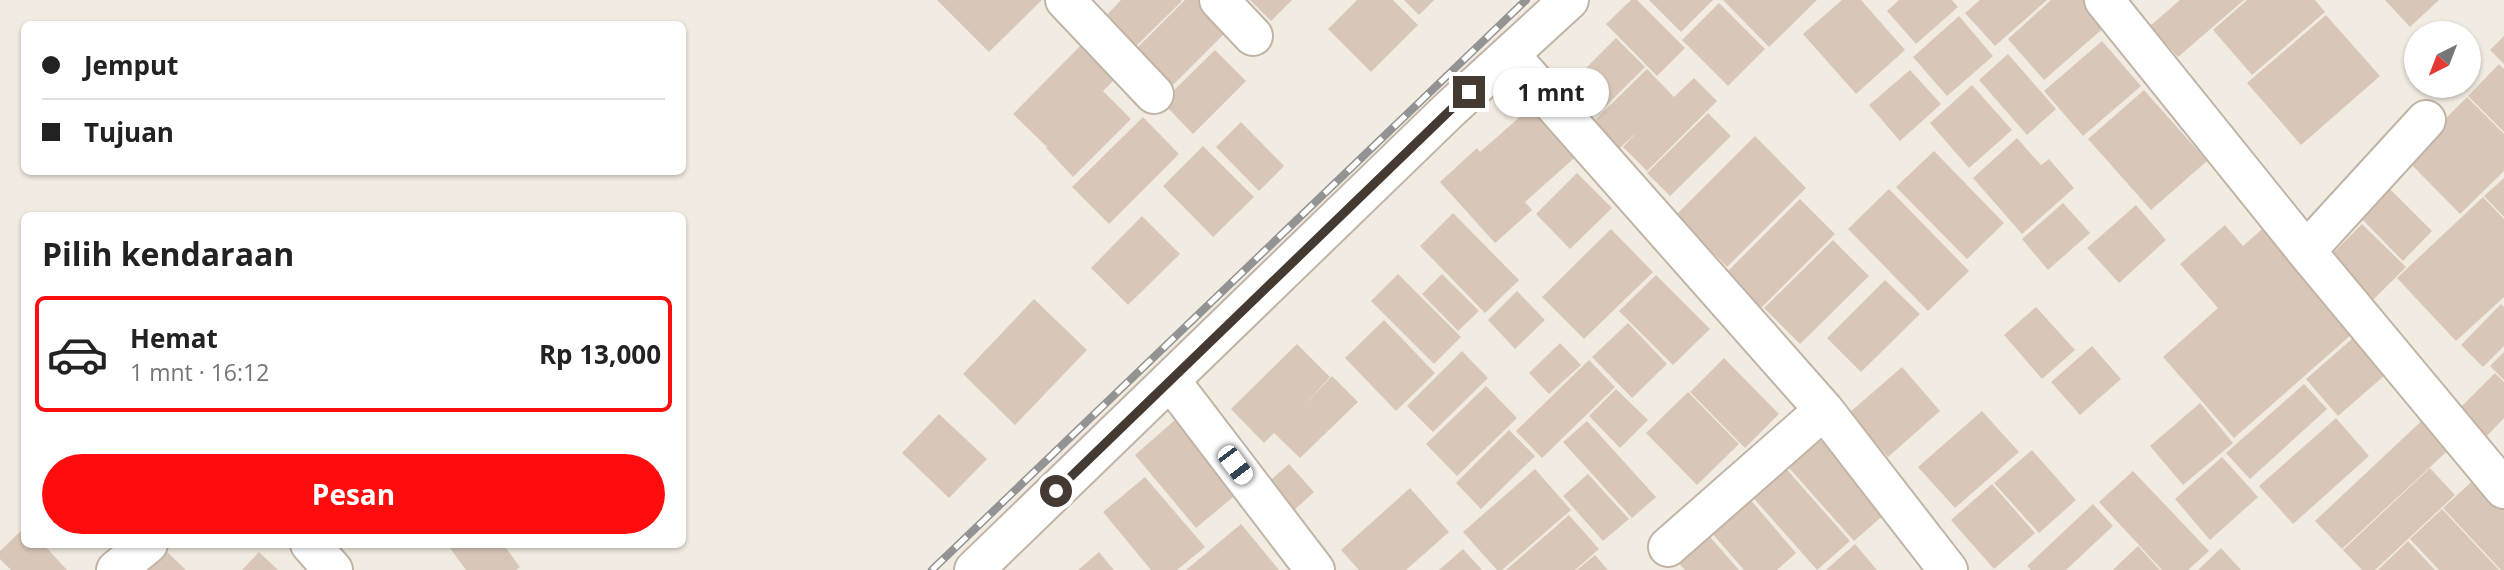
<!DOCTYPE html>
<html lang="id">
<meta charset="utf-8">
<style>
body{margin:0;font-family:"Open Sans",sans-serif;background:#f2f2f2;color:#222;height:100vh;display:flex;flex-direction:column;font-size:26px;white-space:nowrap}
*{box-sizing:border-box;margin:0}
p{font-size:23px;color:#767676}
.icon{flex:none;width:38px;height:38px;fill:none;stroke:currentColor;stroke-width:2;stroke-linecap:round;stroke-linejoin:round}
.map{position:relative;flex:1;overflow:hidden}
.drawer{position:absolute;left:21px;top:212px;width:665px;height:336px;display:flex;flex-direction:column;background:#fff;border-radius:10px;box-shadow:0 2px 5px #0004}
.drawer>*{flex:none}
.guide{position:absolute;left:21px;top:21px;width:665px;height:154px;border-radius:10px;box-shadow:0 2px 5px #0004;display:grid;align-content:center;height:154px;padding:0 21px;background:#fff}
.needle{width:46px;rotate:222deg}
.controls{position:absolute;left:2404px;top:21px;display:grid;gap:14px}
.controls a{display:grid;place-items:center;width:77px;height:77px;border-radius:50%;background:#fff;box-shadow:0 2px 5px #0004;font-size:35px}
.end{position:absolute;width:32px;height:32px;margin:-16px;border:9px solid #443a32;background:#fff;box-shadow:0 0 0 4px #fff}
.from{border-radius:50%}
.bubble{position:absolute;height:49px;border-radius:24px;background:#fff;box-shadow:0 2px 5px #0004;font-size:23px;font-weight:700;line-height:49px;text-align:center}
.car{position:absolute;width:21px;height:42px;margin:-21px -10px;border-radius:9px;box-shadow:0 0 5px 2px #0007;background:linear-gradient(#fff 24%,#345 0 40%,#fff 0 76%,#345 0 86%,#fff 0)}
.guide b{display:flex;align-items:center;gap:24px;height:66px;font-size:26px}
.guide b+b{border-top:2px solid #e0e0e0}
.guide i{width:18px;height:18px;background:#222}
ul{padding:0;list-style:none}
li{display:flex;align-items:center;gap:21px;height:116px;margin:0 14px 10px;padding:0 7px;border:4px solid transparent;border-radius:10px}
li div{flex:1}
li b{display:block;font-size:26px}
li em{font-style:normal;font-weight:700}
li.on{border-color:#ff0c0e}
li>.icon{width:63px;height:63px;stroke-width:1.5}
h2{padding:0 21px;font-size:32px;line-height:84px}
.button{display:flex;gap:14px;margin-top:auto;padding:14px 21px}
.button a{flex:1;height:80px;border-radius:42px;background:#ff0c0e;color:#fff;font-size:28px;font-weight:700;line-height:80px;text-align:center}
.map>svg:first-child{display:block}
.building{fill:#d8c7b9}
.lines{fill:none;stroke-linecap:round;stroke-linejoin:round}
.minor-casing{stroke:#c1b4a7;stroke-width:42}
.minor{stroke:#fff;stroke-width:38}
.rail-casing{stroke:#939393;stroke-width:8}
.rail{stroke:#fff;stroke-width:5;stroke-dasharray:16;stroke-linecap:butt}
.route{stroke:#443a32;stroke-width:9}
</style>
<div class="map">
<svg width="2504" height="570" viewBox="0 0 2504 570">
<rect width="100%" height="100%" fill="#f2ebe2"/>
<path class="building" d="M 937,0 L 1042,0 L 989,52 Z
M 1121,0 L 1180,0 L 1182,1 L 1133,49 L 1103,19 Z
M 1185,0 L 1198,0 L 1228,30 L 1165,93 L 1129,56 Z
M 1250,0 L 1292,0 L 1271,21 Z
M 1357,0 L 1393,0 L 1418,25 L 1371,72 L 1328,29 Z
M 1404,0 L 1434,0 L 1419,15 Z
M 1631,0 L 1637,0 L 1685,48 L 1657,76 L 1606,24 Z
M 1649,0 L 1713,0 L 1681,32 Z
M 1723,0 L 1817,0 L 1769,47 Z
M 1842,0 L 1861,0 L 1905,50 L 1856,94 L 1803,34 Z
M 1899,0 L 1952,0 L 1958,7 L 1916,44 L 1887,11 Z
M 1980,0 L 2047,0 L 1995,46 L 1965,13 Z
M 2051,0 L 2084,0 L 2107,25 L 2044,80 L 2008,39 Z
M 2180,0 L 2244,0 L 2178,57 L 2150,26 Z
M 2247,0 L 2315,0 L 2325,12 L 2252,75 L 2213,30 Z
M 2385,0 L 2439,0 L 2410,27 Z
M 1719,3 L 1765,49 L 1728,86 L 1682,40 Z
M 2326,15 L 2380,76 L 2301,145 L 2247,83 Z
M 1959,16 L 1993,56 L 1947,96 L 1913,57 Z
M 2504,36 L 2504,64 L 2490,50 Z
M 1616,38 L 1645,67 L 1598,114 L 1569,85 Z
M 2102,41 L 2141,86 L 2083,136 L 2044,91 Z
M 1081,45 L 1115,79 L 1103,91 L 1131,119 L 1073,177 L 1046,148 L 1047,147 L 1013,114 Z
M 1215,50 L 1246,81 L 1193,134 L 1162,102 Z
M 2008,54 L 2056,109 L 2027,135 L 1979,80 Z
M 2499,64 L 2504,69 L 2504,132 L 2468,96 Z
M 1647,69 L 1674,97 L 1694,78 L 1717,101 L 1647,171 L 1623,147 L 1638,131 L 1619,149 L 1593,122 Z
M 1910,70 L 1941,104 L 1900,141 L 1869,105 Z
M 1972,85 L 2012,130 L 1969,168 L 1930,123 Z
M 2144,90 L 2207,161 L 2151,210 L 2088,139 Z
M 2467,97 L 2504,134 L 2504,171 L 2460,214 L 2406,159 Z
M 1538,101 L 1582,151 L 1525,202 L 1532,210 L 1495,243 L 1440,182 L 1477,148 L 1480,152 Z
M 1708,113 L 1731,136 L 1670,196 L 1647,173 Z
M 1143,117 L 1179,154 L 1109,224 L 1072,187 Z
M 1241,122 L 1284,166 L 1259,191 L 1216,147 Z
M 1755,136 L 1806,188 L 1727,267 L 1676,215 Z
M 2017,138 L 2041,165 L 2049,159 L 2074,188 L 2022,234 L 1973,178 Z
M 1203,146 L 1254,197 L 1213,237 L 1163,186 Z
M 1934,151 L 2004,223 L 1967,259 L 1896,187 Z
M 1577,173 L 1612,208 L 1570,249 L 1536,214 Z
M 2504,178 L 2504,217 L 2484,196 Z
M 2382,181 L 2432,231 L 2403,261 L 2353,210 Z
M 1889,189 L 1969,271 L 1928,311 L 1848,229 Z
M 2483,197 L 2504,219 L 2504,297 L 2456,341 L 2397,278 Z
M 1800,199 L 1835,234 L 1761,308 L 1726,273 Z
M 2063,203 L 2090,233 L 2048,270 L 2022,239 Z
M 2136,205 L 2166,240 L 2119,283 L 2087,248 Z
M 1453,213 L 1519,280 L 1485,313 L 1420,246 Z
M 1142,216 L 1180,254 L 1128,305 L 1091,268 Z
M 2270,222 L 2361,326 L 2234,438 L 2163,357 L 2218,308 L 2180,264 L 2225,225 L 2243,246 Z
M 2362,224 L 2406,267 L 2373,300 L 2329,257 Z
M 1611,229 L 1653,272 L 1584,339 L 1542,297 Z
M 1833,240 L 1869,276 L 1800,344 L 1764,308 Z
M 1398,274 L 1461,337 L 1434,364 L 1371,301 Z
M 1442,274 L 1479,311 L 1458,331 L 1422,294 Z
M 1656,275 L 1710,329 L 1673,365 L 1619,311 Z
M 1885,280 L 1920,314 L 1861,372 L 1827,338 Z
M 1517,291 L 1545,320 L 1515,349 L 1488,320 Z
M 1034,299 L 1087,350 L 1015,425 L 963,374 Z
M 2501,304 L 2504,307 L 2504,346 L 2483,367 L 2461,345 Z
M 2036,307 L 2075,350 L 2042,379 L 2004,335 Z
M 1384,320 L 1435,373 L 1396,411 L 1345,358 Z
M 1628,323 L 1667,364 L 1632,398 L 1592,357 Z
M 2360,332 L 2392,369 L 2338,416 L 2306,379 Z
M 1560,343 L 1581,365 L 1549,394 L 1529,373 Z
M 1297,344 L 1330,377 L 1303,406 L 1332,376 L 1358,402 L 1300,458 L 1274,433 L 1264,443 L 1231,409 Z
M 2092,346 L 2121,379 L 2080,415 L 2051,382 Z
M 1462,351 L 1488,378 L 1433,432 L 1407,406 Z
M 2504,352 L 2504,380 L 2490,366 Z
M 1724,358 L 1779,414 L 1745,448 L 1690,392 Z
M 1589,360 L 1615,387 L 1542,458 L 1516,431 Z
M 1902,367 L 1940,411 L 1888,457 L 1849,413 Z
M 2495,373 L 2504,382 L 2504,418 L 2486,437 L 2458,410 Z
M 2304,384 L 2327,409 L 2250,479 L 2226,453 Z
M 1486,386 L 1517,418 L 1457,476 L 1426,444 Z
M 1616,389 L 1648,420 L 1620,448 L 1589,416 Z
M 1688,392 L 1739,444 L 1697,485 L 1646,433 Z
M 2200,403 L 2233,443 L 2183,485 L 2150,446 Z
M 1982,411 L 2019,452 L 1955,508 L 1918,467 Z
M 2430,413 L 2457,442 L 2342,549 L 2315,521 Z
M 939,414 L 987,459 L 949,498 L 902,453 Z
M 2336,418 L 2369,456 L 2293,524 L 2259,486 Z
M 1176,419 L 1238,493 L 1196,528 L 1135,455 Z
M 1587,421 L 1656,497 L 1632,518 L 1563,442 Z
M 1509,430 L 1535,456 L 1481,509 L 1456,483 Z
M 1814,432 L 1886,513 L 1854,541 L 1782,460 Z
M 2032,450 L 2076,500 L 2039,533 L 1994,483 Z
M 2222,457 L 2258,497 L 2210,540 L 2175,499 Z
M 1289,464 L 1314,492 L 1289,515 L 1263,487 Z
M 1782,464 L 1850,541 L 1817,570 L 1749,493 Z
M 2430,468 L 2455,495 L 2375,570 L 2362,570 L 2343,550 Z
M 1535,469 L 1571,510 L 1502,570 L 1497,570 L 1463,532 Z
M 2133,471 L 2209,551 L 2188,570 L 2162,570 L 2099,502 Z
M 1588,474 L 1629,519 L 1603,541 L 1563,496 Z
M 2479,475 L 2504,503 L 2504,570 L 2501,570 L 2443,508 Z
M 1145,477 L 1205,547 L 1177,570 L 1151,570 L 1103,512 Z
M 1992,484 L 2035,533 L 1994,569 L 1951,520 Z
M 1410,488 L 1449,532 L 1406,570 L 1359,570 L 1341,550 Z
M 1749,498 L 1796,553 L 1777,570 L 1744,570 L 1711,532 Z
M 2093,504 L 2113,526 L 2066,570 L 2031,570 L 2027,566 Z
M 2442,509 L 2499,570 L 2439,570 L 2410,539 Z
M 1569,515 L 1599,549 L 1575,570 L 1506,570 Z
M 1241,524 L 1279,570 L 1186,570 Z
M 24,528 L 24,544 L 43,544 L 67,570 L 11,570 L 0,559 L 0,551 Z
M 1703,529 L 1739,570 L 1685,570 L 1672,556 Z
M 2408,541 L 2435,570 L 2378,570 Z
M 447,544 L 503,544 L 520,567 L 516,570 L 466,570 Z
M 1855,544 L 1877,570 L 1826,570 Z
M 2138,546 L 2160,570 L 2113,570 L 2120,563 Z
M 163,548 L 186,570 L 141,570 Z
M 2221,548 L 2241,570 L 2198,570 Z
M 1463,549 L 1482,570 L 1439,570 Z
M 259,552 L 278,570 L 242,570 Z
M 1099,552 L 1114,570 L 1078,570 Z
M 1595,555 L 1608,570 L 1577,570 Z"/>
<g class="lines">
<defs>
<path id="minor" d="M 1065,0 L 1154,94
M 1219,0 L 1253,36
M 2104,0 L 2306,251 L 2504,489
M 1510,55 L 1824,410 L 1948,570
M 2306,251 L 2426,120
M 1170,380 L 1315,570
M 310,544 L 333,570
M 1668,547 L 1824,410
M 116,570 L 148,544
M 974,570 L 1449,110 L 1569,0"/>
</defs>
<use href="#minor" class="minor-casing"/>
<use href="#minor" class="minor"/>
<defs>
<path id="rail" d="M 932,570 L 1526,0"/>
</defs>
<use href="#rail" class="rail-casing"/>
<use href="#rail" class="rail"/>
</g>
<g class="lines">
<path class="route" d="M 1056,491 L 1469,92"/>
</g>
</svg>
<div class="controls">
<a><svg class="needle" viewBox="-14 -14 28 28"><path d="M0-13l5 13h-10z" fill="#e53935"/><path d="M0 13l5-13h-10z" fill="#767676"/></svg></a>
</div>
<i class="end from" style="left:1056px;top:491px"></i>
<i class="end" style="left:1469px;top:92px"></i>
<div class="bubble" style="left:1493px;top:68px;width:116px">1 mnt</div>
<i class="car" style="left:1235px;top:465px;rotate:143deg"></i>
<div class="guide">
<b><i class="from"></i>Jemput</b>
<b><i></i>Tujuan</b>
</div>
<section class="drawer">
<h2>Pilih kendaraan</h2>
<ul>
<li class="on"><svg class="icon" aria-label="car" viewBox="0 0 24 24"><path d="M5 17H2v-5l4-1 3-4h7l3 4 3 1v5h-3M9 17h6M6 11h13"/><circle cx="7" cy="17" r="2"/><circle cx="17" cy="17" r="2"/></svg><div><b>Hemat</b><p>1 mnt · 16:12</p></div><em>Rp 13,000</em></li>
</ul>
<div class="button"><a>Pesan</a></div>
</section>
</div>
